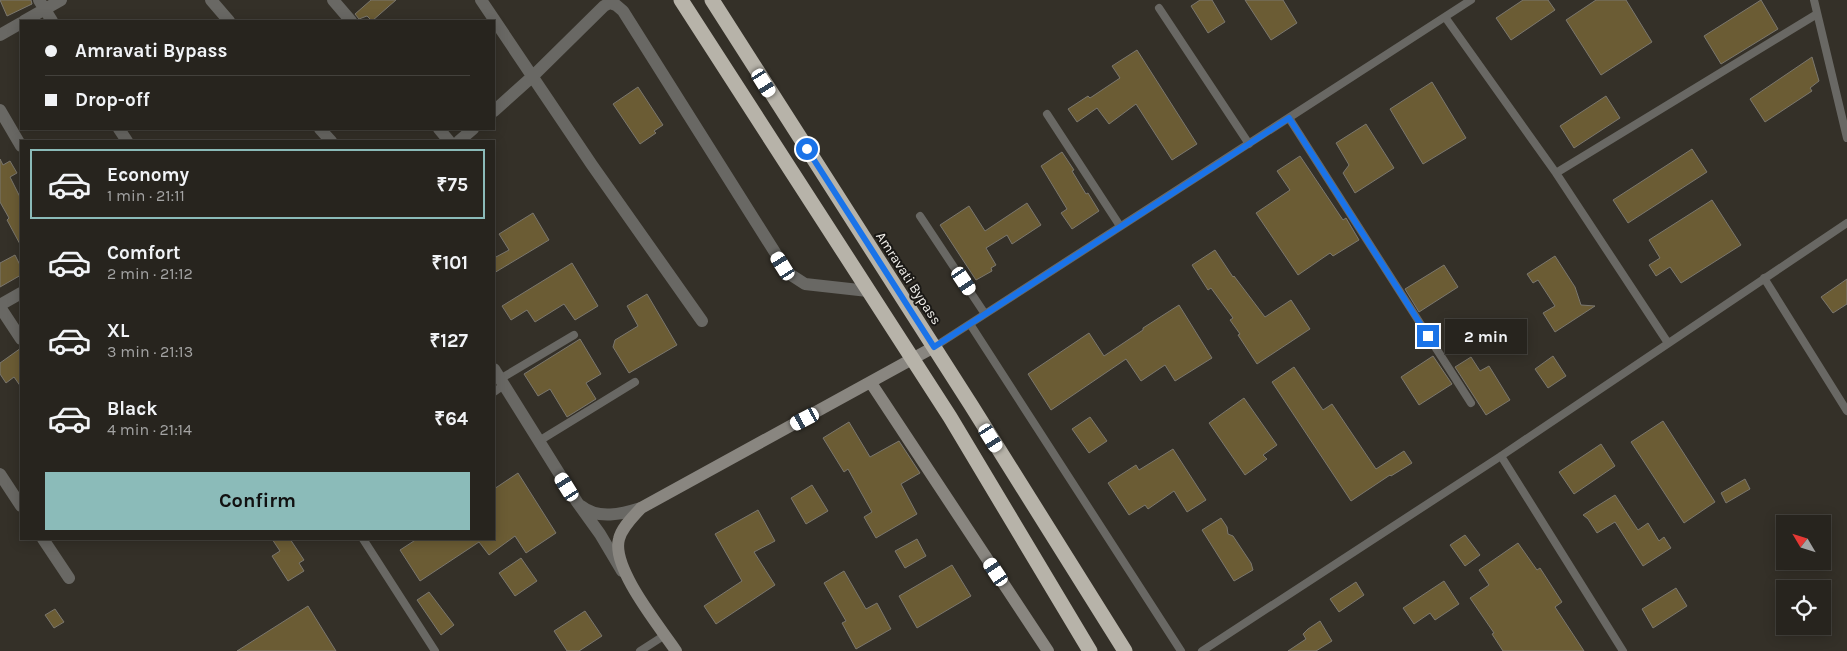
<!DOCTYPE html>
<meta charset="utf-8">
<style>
body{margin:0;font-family:Karla,sans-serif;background:#33302b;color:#f1f3f6;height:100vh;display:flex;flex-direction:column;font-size:19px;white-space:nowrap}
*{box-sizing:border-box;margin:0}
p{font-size:16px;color:#a4a4a4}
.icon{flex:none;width:28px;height:28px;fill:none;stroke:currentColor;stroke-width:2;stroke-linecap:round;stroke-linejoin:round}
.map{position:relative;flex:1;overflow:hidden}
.side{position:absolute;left:20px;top:140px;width:475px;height:400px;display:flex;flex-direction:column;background:#27241e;border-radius:0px;box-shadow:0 2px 12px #0003,0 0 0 1px #43413c}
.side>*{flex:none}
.banner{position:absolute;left:20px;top:20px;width:475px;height:110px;border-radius:0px;box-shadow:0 2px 12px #0003,0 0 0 1px #43413c;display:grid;align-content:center;height:110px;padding:0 25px;background:#27241e}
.needle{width:32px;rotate:308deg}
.buttons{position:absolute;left:1776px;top:515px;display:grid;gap:10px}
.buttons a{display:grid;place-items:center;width:55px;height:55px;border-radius:0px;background:#27241e;box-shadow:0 2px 12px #0003,0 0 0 1px #43413c;font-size:25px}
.end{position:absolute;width:22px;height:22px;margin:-11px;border:6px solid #1a73e8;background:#fff;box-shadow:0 0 0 2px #fff}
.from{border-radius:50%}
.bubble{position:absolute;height:35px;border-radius:0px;background:#27241e;box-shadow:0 2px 12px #0003,0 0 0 1px #43413c;font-size:16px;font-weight:700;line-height:35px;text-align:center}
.car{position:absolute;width:15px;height:30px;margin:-15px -8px;border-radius:6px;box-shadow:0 0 4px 1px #0007;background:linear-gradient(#fff 24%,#345 0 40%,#fff 0 76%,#345 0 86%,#fff 0)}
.banner b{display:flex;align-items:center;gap:18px;height:48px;font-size:19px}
.banner b+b{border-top:1px solid #43413c}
.banner i{width:12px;height:12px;background:#f1f3f6}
ul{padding:9px 0 0;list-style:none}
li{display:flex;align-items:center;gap:15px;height:70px;margin:0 10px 8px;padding:0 15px;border:2px solid transparent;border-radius:0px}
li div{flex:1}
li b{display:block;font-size:19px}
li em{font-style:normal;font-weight:700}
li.selected{border-color:#8bbbb9}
li>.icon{width:45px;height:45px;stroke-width:1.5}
.primary-button{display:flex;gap:10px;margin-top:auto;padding:10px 25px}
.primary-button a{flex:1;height:58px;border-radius:0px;background:#8bbbb9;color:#111;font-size:20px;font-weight:700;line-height:58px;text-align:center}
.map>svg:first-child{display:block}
.building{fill:#6b5c34;stroke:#7b776e}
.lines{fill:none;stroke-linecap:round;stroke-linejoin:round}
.lane{stroke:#696864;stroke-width:8}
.street{stroke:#696864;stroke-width:12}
.secondary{stroke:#898680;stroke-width:12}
.highway{stroke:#b7b3a9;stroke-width:15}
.route{stroke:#1a73e8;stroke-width:6}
.labels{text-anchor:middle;stroke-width:4;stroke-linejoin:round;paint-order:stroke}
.street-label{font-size:14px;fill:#f3f1ec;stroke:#1a1815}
</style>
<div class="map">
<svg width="1847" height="651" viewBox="0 0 1847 651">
<rect width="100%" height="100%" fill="#343028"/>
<path class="building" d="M 0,0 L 31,0 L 32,4 L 7,16 Z
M 371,0 L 396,0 L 372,21 L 367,16 L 359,19 L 355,14 Z
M 1200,0 L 1212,0 L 1225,22 L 1208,33 L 1191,6 Z
M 1245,0 L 1283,0 L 1297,23 L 1271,40 Z
M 1523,0 L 1548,0 L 1555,10 L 1511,40 L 1496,18 Z
M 1596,0 L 1626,0 L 1652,42 L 1601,75 L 1566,20 Z
M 1761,0 L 1778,29 L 1721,64 L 1704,36 Z
M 1137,50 L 1197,144 L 1172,160 L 1136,104 L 1109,124 L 1097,108 L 1077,122 L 1068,109 L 1088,96 L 1090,98 L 1120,78 L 1112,66 Z
M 1812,57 L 1819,81 L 1810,88 L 1812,91 L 1765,122 L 1750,99 Z
M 1432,82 L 1466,138 L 1423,164 L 1390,109 Z
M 638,87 L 663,125 L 654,131 L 656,133 L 640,144 L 613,104 Z
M 1606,96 L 1620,118 L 1574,148 L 1560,126 Z
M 1366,124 L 1394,168 L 1355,193 L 1343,173 L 1349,165 L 1336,143 Z
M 1692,149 L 1707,172 L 1628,223 L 1613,200 Z
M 1062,152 L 1074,170 L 1072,171 L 1086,194 L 1088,193 L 1099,211 L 1072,229 L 1061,213 L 1067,209 L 1041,166 Z
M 1300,156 L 1343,220 L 1346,218 L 1359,240 L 1333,256 L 1330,253 L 1298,275 L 1256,213 L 1290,190 L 1277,171 Z
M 0,159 L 3,165 L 10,161 L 17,173 L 10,177 L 21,199 L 21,246 L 7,220 L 9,218 L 0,202 Z
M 1712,200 L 1741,245 L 1681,283 L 1670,267 L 1656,276 L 1649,265 L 1660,258 L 1649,240 Z
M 1027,203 L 1041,225 L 1012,244 L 1007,235 L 986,248 L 996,265 L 991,268 L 992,271 L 976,280 L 940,225 L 969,206 L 985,231 Z
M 533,213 L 549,240 L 494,273 L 494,258 L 509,250 L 499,234 Z
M 1215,250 L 1233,277 L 1234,276 L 1265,317 L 1291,300 L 1310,329 L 1257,364 L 1238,335 L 1240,334 L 1230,320 L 1233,318 L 1211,288 L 1208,290 L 1192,265 Z
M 15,255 L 21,267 L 21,275 L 0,287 L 0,263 Z
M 1555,256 L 1575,287 L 1581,305 L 1595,306 L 1555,332 L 1543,313 L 1555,306 L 1538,280 L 1533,283 L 1527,274 Z
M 572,263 L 598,306 L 575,320 L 564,304 L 535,322 L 527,310 L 511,320 L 502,306 Z
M 1444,265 L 1458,287 L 1419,312 L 1405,289 Z
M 1847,279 L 1847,304 L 1833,313 L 1821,297 Z
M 647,294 L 677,345 L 629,373 L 613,347 L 615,340 L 638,326 L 627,306 Z
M 1179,305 L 1212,358 L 1175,381 L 1165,365 L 1141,381 L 1126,359 L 1051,410 L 1028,374 L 1089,333 L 1104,356 L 1143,330 L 1143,328 Z
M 580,339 L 601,374 L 586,383 L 596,399 L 567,417 L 550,389 L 538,396 L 524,374 Z
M 21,348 L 21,387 L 14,377 L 6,383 L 0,374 L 0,363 Z
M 1433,356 L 1452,384 L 1419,405 L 1401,377 Z
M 1553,356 L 1566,376 L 1548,388 L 1535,369 Z
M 1471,357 L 1480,371 L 1489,366 L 1510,400 L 1486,415 L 1455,367 Z
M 1294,367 L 1323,410 L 1332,404 L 1376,469 L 1404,451 L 1412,463 L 1391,476 L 1390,475 L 1351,501 L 1272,382 Z
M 1244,398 L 1277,445 L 1263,455 L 1267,459 L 1245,475 L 1209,423 Z
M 1090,417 L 1107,441 L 1089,453 L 1072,429 Z
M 1663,421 L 1715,502 L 1684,523 L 1631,442 Z
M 849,422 L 870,457 L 899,441 L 920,473 L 901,484 L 917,514 L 876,538 L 864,517 L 872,512 L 848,469 L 844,472 L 823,438 Z
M 1601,444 L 1615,466 L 1574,494 L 1559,472 Z
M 1173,449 L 1206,500 L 1187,512 L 1174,491 L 1148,509 L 1145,505 L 1129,515 L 1108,483 L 1136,465 L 1139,470 Z
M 518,473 L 556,533 L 526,553 L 515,536 L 489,555 L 479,542 L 420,581 L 400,550 L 417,539 L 494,539 L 494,489 Z
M 1745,479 L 1750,489 L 1726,503 L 1721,493 Z
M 812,485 L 828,511 L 806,524 L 791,498 Z
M 1615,495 L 1638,530 L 1648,523 L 1659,541 L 1664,537 L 1671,548 L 1643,566 L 1615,522 L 1597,533 L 1588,519 L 1583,515 Z
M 758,510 L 775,541 L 754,552 L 775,585 L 716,624 L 704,606 L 742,581 L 715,534 Z
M 1221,518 L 1227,527 L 1228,534 L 1233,536 L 1251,563 L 1253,570 L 1234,581 L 1202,530 Z
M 1465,535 L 1480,555 L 1465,566 L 1450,545 Z
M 272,539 L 290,539 L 304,560 L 299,563 L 304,571 L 288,581 L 272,556 L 280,551 Z
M 917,539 L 926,556 L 905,568 L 895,551 Z
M 1518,543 L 1537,570 L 1540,568 L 1562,602 L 1555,607 L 1584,651 L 1503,651 L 1492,634 L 1494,633 L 1470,598 L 1489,585 L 1479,570 Z
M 521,558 L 537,581 L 515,596 L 499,573 Z
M 952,565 L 971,596 L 917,628 L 899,596 Z
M 844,571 L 866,609 L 877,603 L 891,629 L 856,649 L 842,623 L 846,621 L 824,583 Z
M 1444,581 L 1459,604 L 1435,620 L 1430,613 L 1414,624 L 1403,608 Z
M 1356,582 L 1364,595 L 1339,612 L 1330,599 Z
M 1676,588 L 1687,606 L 1653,628 L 1642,609 Z
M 429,592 L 454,625 L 441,635 L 417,600 Z
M 308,606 L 336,651 L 237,651 Z
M 55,609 L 64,622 L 54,628 L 45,615 Z
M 585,611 L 602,636 L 579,651 L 567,651 L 554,631 Z
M 1320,621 L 1332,641 L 1316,651 L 1288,651 L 1306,639 L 1303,634 L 1308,629 Z"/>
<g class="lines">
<path class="lane" d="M 1814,0 L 1847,138
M 1159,8 L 1249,144
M 1445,17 L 1556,173 L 1668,343
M 1047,114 L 1120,226
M 1289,118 L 1471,403
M 1556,173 L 1817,14
M 920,216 L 985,314
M 1764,278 L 1847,411
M 970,324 L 1181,651
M 934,347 L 1471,0
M 500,379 L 574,335
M 494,392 L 504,385
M 539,441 L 635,382
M 1501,456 L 1623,651
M 363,539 L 435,651
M 640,651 L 665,635
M 1202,651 L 1501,456 L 1847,223"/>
<path class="street" d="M 39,0 L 52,21
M 211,0 L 229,21
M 333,0 L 351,21
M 481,0 L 592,165 L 702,321
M 24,21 L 61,0
M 0,35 L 21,23
M 0,110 L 21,146
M 494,111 L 533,76 L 604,6 L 610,3 L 616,5 L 623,11 L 788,273 L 805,284 L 868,291
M 119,129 L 127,141
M 320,129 L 331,141
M 439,129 L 449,141
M 459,141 L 473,129
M 0,305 L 21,293
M 0,307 L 21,339
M 494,369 L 577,502 L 600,534 L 622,571
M 0,474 L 21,506
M 581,506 C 598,520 622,514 641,508
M 43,539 L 69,578"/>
<path class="secondary" d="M 871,383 L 1048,651
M 676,651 C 660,627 611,568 619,539 C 622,527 633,517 641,508 L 934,347"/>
<path class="highway" d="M 681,0 L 950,417 L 1090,651
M 712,0 L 971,405 L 1125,651"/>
</g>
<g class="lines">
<path class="route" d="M 807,149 L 934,347 L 1289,118 L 1428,336"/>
</g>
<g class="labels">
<g class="street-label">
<text transform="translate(909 278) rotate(57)" y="5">Amravati Bypass</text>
</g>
</g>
</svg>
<div class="buttons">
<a><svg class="needle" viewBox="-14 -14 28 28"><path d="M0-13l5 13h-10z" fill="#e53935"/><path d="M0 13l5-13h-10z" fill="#a4a4a4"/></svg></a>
<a><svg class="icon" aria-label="locate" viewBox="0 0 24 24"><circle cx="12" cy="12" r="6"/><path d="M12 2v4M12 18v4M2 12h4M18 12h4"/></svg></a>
</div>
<i class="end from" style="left:807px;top:149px"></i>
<i class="end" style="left:1428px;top:336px"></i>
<div class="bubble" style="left:1445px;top:319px;width:82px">2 min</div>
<i class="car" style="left:764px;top:83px;rotate:148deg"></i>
<i class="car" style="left:783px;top:266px;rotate:328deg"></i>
<i class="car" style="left:964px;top:281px;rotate:146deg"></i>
<i class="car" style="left:805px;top:419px;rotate:242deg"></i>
<i class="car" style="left:991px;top:438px;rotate:148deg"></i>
<i class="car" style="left:567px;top:487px;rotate:328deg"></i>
<i class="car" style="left:996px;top:572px;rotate:326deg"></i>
<div class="banner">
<b><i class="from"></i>Amravati Bypass</b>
<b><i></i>Drop-off</b>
</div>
<section class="side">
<ul>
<li class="selected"><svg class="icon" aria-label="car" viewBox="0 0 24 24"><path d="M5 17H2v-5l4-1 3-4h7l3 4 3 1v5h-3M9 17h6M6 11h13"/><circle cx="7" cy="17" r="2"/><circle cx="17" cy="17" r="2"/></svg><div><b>Economy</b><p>1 min · 21:11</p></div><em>₹75</em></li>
<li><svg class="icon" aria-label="car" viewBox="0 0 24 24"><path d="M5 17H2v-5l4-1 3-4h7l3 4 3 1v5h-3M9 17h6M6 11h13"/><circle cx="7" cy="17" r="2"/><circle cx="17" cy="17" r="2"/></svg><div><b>Comfort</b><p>2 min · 21:12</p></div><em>₹101</em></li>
<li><svg class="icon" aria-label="car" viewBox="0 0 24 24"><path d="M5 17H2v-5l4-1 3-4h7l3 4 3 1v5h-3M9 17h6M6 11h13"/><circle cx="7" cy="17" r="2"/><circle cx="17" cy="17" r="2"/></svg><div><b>XL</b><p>3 min · 21:13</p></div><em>₹127</em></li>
<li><svg class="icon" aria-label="car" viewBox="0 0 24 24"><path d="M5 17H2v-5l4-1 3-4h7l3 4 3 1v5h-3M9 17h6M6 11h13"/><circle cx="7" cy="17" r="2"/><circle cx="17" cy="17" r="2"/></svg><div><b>Black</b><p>4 min · 21:14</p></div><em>₹64</em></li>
</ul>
<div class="primary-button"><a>Confirm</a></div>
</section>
</div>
